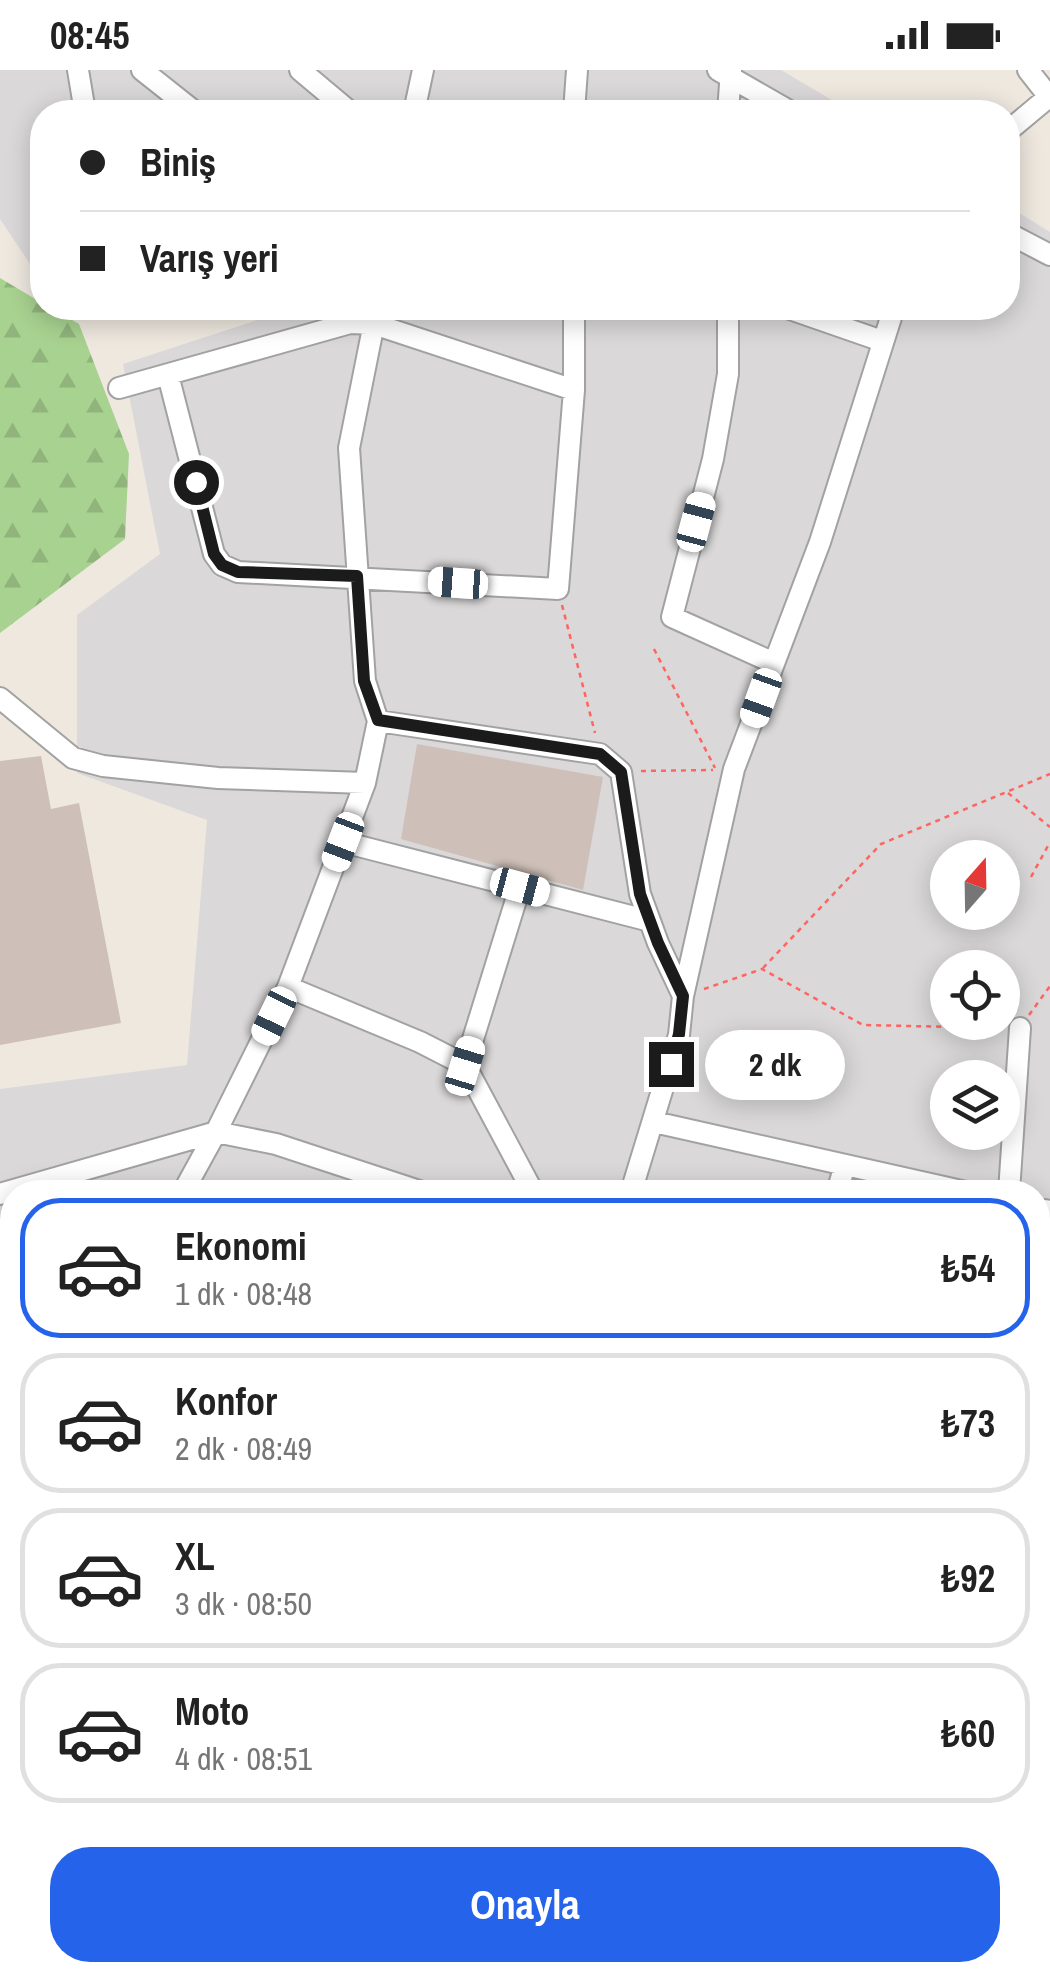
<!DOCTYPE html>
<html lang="tr">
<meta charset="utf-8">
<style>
body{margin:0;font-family:"Archivo Narrow",sans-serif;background:#f2f2f2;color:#222;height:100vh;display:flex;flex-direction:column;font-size:38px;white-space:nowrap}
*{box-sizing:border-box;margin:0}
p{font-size:32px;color:#767676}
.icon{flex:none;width:55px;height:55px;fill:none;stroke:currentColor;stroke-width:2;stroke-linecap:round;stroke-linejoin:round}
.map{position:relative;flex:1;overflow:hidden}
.panel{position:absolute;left:0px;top:1110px;width:1050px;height:802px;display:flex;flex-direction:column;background:#fff;border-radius:40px 40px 0 0;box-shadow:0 5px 25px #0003}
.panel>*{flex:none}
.guide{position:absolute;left:30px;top:30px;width:990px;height:220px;border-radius:40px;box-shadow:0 5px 25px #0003;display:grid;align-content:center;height:220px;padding:0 50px;background:#fff}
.needle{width:65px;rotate:20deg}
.tools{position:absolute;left:930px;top:770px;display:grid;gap:20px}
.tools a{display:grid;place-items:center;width:90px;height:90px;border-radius:50%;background:#fff;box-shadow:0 5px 25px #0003;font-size:50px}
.end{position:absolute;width:45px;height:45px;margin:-22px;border:12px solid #1b1b1b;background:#fff;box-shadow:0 0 0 5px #fff}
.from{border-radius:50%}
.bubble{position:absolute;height:70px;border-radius:35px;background:#fff;box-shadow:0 5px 25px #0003;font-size:32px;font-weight:700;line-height:70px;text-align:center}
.car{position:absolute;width:30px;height:60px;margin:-30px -15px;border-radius:12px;box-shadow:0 0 8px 2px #0007;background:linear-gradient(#fff 24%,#345 0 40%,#fff 0 76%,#345 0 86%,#fff 0)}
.guide b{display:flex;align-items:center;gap:35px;height:95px;font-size:38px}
.guide b+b{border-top:2px solid #e0e0e0}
.guide i{width:25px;height:25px;background:#222}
ul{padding:18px 0 0;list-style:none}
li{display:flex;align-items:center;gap:30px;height:140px;margin:0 20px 15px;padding:0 30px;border:5px solid #e0e0e0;border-radius:40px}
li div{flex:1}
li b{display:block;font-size:38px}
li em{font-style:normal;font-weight:700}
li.selected{border-color:#2563eb}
li>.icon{width:90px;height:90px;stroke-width:1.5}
.action{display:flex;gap:20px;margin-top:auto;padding:20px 50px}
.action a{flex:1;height:115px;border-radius:40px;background:#2563eb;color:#fff;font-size:40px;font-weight:700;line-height:115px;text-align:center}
.status{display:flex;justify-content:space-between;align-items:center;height:70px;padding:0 50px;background:#fff;direction:ltr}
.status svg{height:28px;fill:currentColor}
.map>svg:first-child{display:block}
.residential{fill:#dad8d8;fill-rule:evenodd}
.forest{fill:url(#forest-firs)}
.building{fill:#cec0b8}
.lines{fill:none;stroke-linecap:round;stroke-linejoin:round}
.minor-casing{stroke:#a2a2a2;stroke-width:24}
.path{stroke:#ff6560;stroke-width:2.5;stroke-dasharray:5 5;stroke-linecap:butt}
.minor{stroke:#fff;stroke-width:20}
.route{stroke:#1b1b1b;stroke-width:12}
</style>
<div class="status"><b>08:45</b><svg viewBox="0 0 49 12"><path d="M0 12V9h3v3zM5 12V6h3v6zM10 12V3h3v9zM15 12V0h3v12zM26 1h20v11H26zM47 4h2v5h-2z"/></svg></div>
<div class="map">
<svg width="1050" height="1912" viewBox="0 0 1050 1912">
<defs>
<pattern id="forest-firs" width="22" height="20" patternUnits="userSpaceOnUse" patternTransform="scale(2.5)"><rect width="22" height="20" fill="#a8d290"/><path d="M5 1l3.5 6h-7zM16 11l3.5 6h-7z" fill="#90b47c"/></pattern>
</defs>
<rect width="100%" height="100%" fill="#eee8df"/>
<path class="residential" d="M 0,0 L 781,0 L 852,42 L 42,42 L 42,212 L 0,149 Z
M 1008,136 L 1050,162 L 1050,1912 L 106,1912 L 102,1900 L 1038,1900 L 1038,1122 L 12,1122 L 12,1657 L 4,1651 L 0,1619 L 0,1019 L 187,995 L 207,750 L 77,703 L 77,545 L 160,484 L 123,294 L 294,238 L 1008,238 ZM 948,788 L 1002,788 L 1002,842 L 948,842 ZM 948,898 L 1002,898 L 1002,952 L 948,952 ZM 948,1008 L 1002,1008 L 1002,1062 L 948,1062 Z"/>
<path class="forest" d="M 0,208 L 42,233 L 42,238 L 51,238 L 79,254 L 129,384 L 125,469 L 0,563 Z"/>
<path class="building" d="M 417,674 L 603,707 L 583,820 L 401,769 Z
M 41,686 L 51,739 L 79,733 L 121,953 L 0,975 L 0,691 Z"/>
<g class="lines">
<defs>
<path id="minor" d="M 78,0 L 85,42
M 142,0 L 195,42
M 300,0 L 350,42
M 718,0 L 791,42
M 1028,0 L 1050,28
M 414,42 L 423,0
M 574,42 L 577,0
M 728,42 L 731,0
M 1008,61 L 1050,26
M 1008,163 L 1050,185
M 574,238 L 574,320
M 728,238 L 728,304 L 713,389 L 672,547 L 774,593
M 787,238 L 882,271
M 119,318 L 350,253 L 374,254 L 574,320 L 558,519 L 238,502 L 222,495 L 214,484 L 168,305
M 0,628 L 73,688 L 103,696 L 218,708 L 365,713 L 378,651 L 365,611 L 349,378 L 377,238
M 378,651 L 600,684 L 621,702 L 640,824 L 658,873 L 683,926 L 679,965 L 631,1122
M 343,772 L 650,851
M 288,917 L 420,972 L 465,995 L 533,1122
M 683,926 L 734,699 L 820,472 L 894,238
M 465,995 L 520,817
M 654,1052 L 966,1122
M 183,1122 L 216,1062 L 276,1074 L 422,1122
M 837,1122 L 845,1095
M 1009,1122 L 1020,958
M 0,1124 L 216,1062 L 288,917 L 365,713
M 1038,1139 L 1050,1141
M 1038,1244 L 1050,1248
M 0,1370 L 12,1372
M 1038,1372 L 1050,1380
M 0,1440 L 12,1586
M 0,1668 L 12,1663
M 1038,1680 L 1050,1685
M 199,1900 L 200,1912
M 311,1900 L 313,1912
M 481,1900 L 481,1912
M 8,1912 L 12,1872
M 652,1912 L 656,1900
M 801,1912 L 806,1900
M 938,1912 L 943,1900"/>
</defs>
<use href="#minor" class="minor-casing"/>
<path class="path" d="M 562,535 L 595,663
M 654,579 L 715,698
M 641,701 L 713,700
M 1008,723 L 1050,757
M 1031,807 L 1050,772
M 763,898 L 881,774 L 1050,704
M 704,919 L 762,899 L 863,955 L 1003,958
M 1029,945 L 1050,916
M 44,1912 L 46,1900"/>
<use href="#minor" class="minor"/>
</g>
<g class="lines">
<path class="route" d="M 196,412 L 214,484 L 222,495 L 238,502 L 357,506 L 364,611 L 378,650 L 600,684 L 621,702 L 640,824 L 658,873 L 683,926 L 679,964 L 671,994"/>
</g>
</svg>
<div class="tools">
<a><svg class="needle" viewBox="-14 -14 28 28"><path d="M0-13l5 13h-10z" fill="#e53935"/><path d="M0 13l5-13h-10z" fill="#767676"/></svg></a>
<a><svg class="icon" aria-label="locate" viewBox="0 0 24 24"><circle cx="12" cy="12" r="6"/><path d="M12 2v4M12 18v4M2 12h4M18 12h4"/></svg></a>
<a><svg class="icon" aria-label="layers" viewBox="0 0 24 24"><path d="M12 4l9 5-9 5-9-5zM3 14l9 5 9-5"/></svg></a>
</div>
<i class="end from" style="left:196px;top:412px"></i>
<i class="end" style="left:671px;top:994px"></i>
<div class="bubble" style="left:705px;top:960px;width:140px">2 dk</div>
<i class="car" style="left:696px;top:452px;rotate:15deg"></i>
<i class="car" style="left:458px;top:513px;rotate:274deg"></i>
<i class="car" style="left:761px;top:628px;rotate:200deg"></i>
<i class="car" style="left:343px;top:772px;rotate:201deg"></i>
<i class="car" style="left:520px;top:817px;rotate:105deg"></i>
<i class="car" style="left:274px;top:946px;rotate:206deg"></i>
<i class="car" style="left:465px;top:996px;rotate:17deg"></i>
<div class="guide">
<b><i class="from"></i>Biniş</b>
<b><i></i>Varış yeri</b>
</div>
<section class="panel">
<ul>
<li class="selected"><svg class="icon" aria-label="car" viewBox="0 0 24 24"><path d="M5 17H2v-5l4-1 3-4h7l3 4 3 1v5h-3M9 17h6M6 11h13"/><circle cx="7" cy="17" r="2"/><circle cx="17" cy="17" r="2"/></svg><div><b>Ekonomi</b><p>1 dk · 08:48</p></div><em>₺54</em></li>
<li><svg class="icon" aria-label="car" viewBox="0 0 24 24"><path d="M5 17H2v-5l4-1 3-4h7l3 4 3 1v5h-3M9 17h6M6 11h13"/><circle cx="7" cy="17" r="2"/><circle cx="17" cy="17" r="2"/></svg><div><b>Konfor</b><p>2 dk · 08:49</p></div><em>₺73</em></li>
<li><svg class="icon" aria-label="car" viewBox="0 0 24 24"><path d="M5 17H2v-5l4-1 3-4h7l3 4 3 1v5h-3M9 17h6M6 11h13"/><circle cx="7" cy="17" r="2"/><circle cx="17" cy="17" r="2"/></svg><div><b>XL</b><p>3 dk · 08:50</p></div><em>₺92</em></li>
<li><svg class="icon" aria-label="car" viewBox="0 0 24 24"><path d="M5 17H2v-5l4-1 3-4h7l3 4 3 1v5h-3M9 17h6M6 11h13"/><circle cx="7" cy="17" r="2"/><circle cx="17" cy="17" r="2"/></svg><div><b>Moto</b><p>4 dk · 08:51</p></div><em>₺60</em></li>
</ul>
<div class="action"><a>Onayla</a></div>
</section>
</div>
